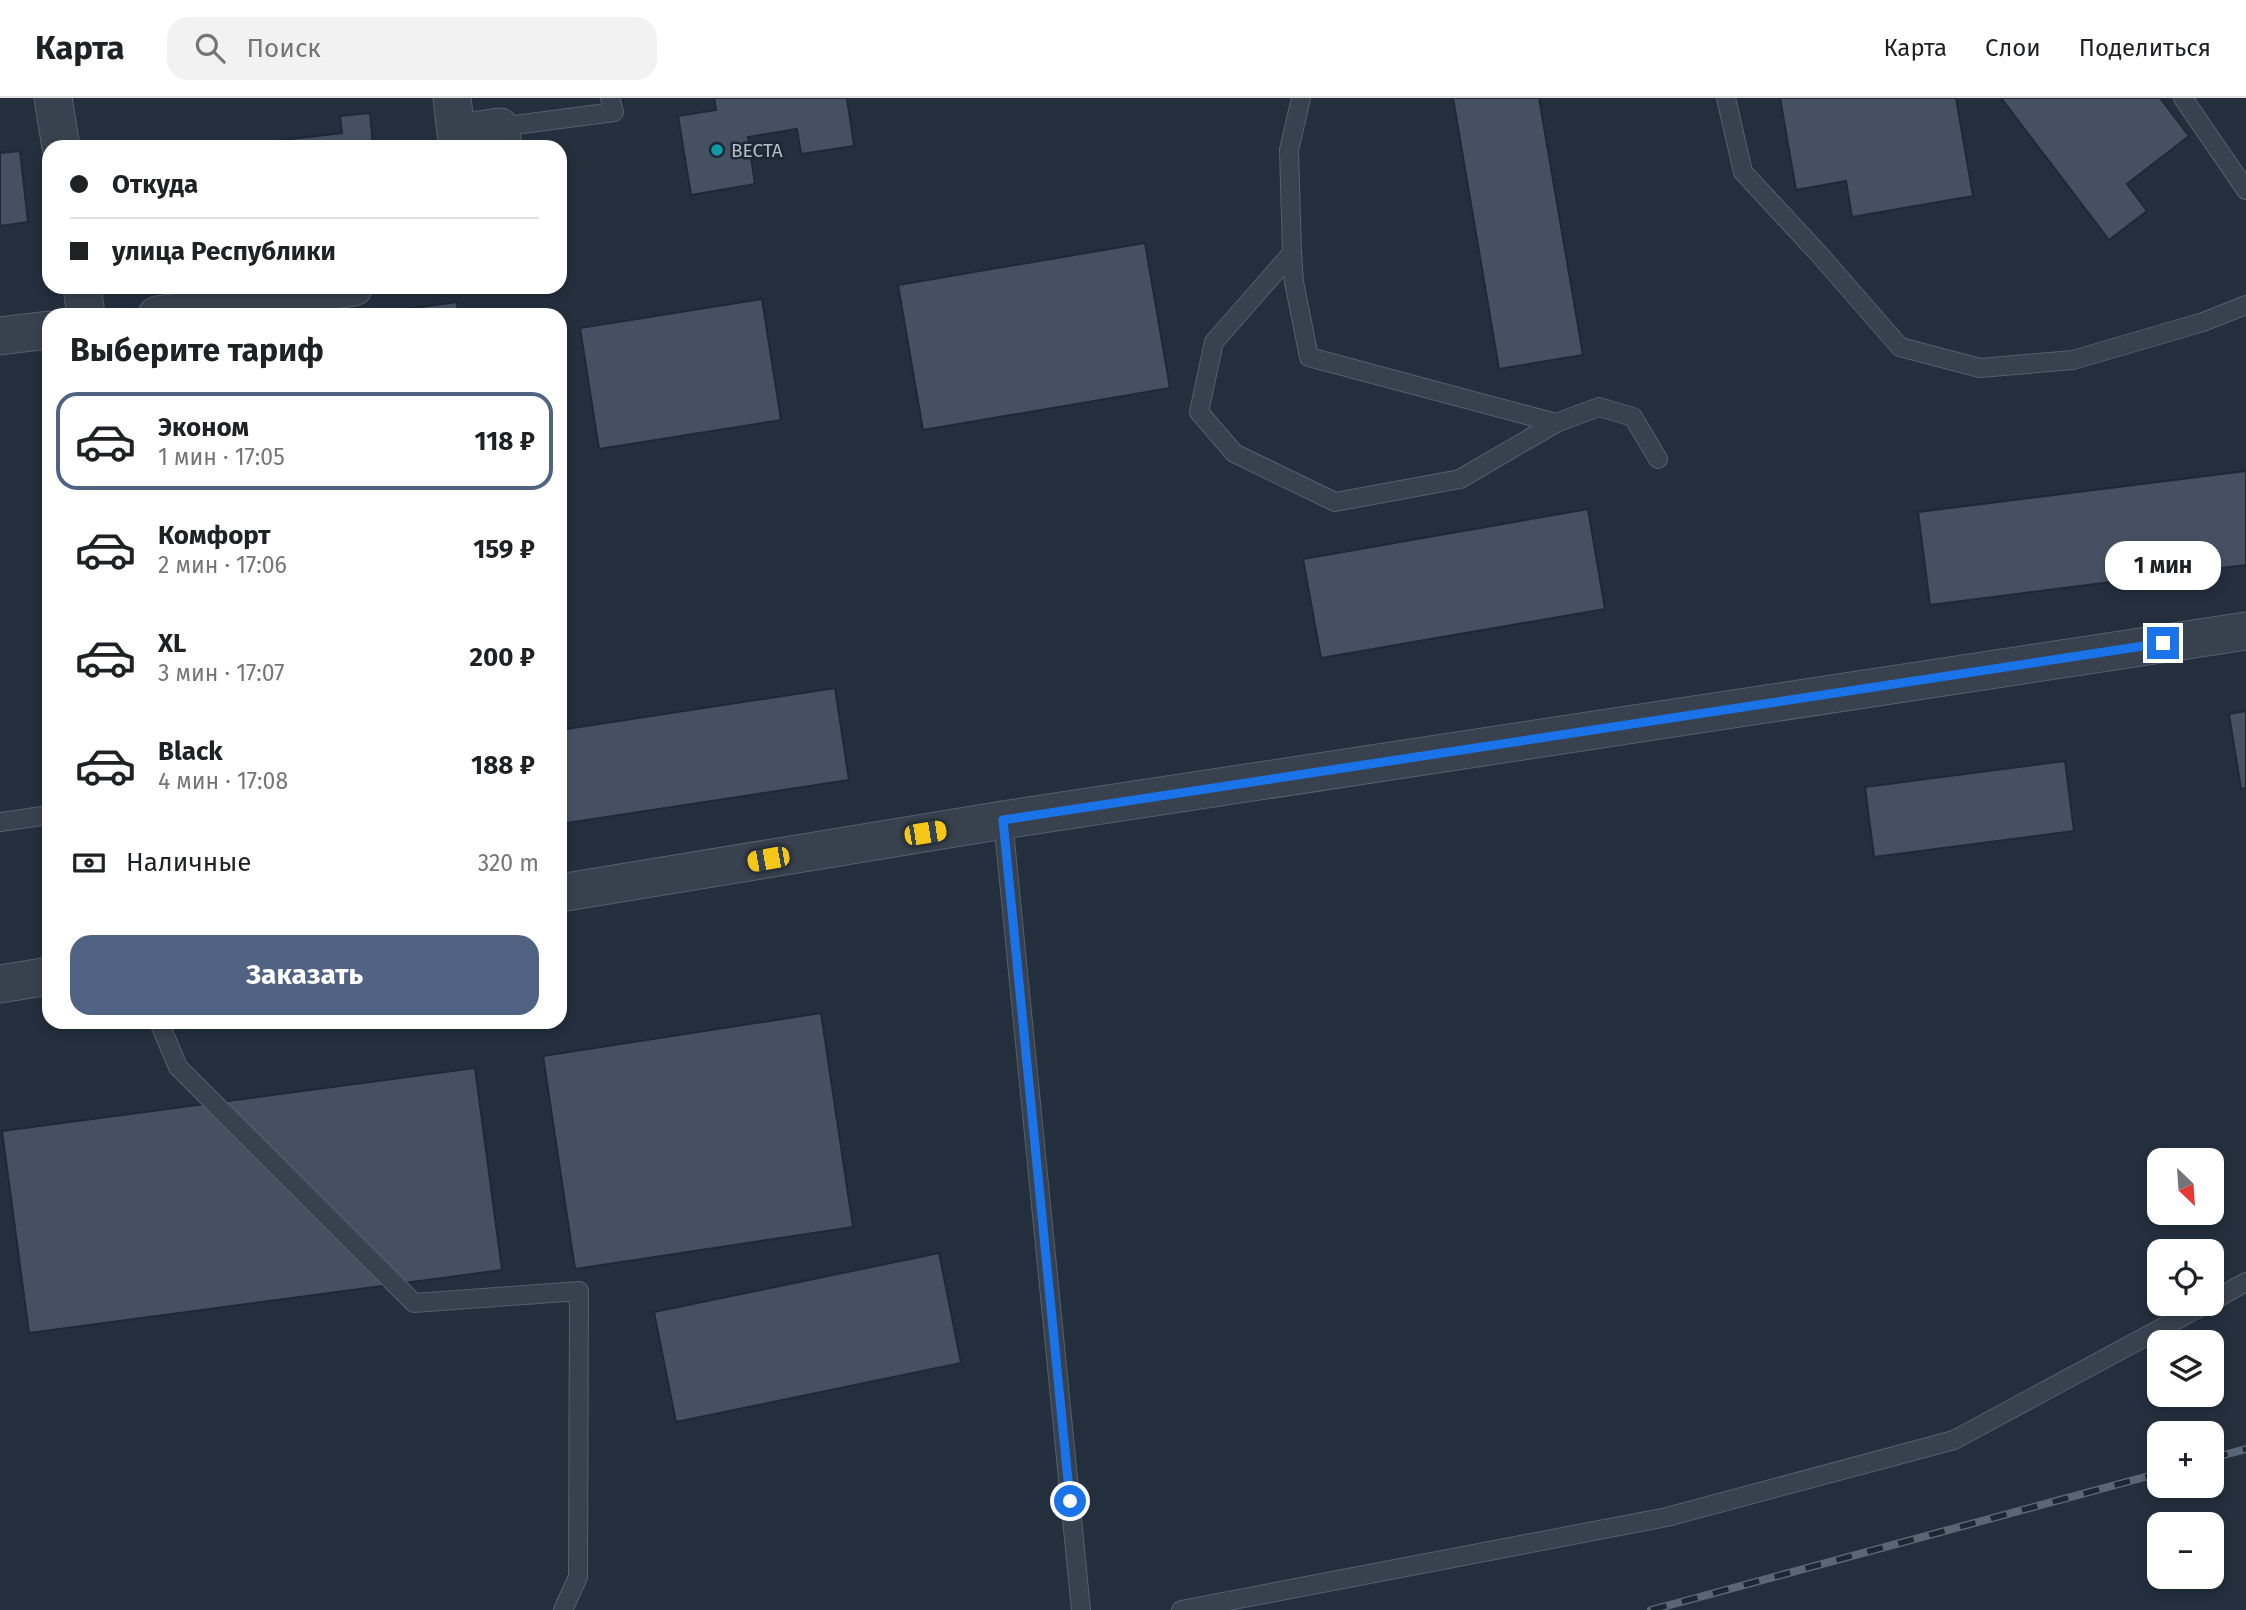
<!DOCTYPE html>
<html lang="ru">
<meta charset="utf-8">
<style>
body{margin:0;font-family:"Fira Sans",sans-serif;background:#f2f2f2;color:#202124;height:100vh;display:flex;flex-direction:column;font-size:26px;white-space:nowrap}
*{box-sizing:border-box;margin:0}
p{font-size:23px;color:#757577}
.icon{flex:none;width:38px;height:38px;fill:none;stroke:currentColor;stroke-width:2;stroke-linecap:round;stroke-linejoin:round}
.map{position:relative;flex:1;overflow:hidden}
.panel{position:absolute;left:42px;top:210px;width:525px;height:721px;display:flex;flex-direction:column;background:#fff;border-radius:21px;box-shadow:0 4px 10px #0003}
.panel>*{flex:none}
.top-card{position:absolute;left:42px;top:42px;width:525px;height:154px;border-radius:21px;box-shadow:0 4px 10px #0003;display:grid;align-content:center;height:154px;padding:0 28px;background:#fff}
.needle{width:46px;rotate:155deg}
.controls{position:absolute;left:2147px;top:1050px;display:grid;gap:14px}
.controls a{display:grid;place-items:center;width:77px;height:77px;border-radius:14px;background:#fff;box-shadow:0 4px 10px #0003;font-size:35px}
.end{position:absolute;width:32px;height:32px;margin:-16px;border:9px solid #1a73e8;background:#fff;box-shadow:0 0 0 4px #fff}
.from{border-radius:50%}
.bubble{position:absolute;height:49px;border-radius:21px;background:#fff;box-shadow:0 4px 10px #0003;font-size:23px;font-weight:700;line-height:49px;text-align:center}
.car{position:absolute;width:21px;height:42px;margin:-21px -10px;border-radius:9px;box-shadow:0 0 5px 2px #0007;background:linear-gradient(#f5c518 24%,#345 0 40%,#f5c518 0 76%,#345 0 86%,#f5c518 0)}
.top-card b{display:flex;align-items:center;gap:24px;height:66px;font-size:26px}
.top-card b+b{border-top:2px solid #e0e0e0}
.top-card i{width:18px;height:18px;background:#202124}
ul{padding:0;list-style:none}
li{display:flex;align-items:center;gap:21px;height:98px;margin:0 14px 10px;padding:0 14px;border:4px solid transparent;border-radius:21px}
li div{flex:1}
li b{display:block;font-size:26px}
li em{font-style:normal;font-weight:700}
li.on{border-color:#506383}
li>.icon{width:63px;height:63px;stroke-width:1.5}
h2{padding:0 28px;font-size:32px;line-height:84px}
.pay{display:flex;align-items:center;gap:18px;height:77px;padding:0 28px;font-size:26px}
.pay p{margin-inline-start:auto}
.action{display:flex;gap:14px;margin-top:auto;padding:14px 28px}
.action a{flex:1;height:80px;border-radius:21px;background:#506383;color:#fff;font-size:28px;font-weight:700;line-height:80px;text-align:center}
header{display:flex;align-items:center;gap:42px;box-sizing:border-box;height:98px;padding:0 35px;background:#fff;border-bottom:2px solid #e0e0e0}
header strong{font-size:33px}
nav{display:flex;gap:38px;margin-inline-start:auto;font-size:24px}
.search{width:490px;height:63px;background:#f2f2f2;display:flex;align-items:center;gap:18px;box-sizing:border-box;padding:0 24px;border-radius:21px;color:#757577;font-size:26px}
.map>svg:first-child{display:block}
.building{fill:#455162;stroke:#1f2835;stroke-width:2}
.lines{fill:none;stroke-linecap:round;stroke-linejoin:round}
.lane-casing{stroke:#565f6c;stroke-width:20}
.street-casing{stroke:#565f6c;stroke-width:39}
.lane{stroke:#38414e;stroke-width:18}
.street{stroke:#38414e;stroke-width:37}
.rail-casing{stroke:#5a6575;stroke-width:8}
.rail{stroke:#1d2633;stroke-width:5;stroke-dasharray:16;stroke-linecap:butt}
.route{stroke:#1a73e8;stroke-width:9}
.culture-dot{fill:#0f9aa8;stroke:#1d2633;stroke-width:2.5}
.labels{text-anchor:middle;stroke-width:5;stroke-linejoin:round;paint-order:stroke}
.poi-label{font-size:19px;fill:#b4bcc9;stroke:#1d2633;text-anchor:start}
</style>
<header>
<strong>Карта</strong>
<div class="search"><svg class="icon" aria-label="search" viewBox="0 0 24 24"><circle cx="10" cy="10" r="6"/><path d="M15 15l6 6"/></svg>Поиск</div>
<nav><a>Карта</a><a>Слои</a><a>Поделиться</a></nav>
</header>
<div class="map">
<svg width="2246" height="1512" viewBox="0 0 2246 1512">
<rect width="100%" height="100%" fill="#242f3e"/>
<path class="building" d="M 714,0 L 847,0 L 854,48 L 801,56 L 797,31 L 748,39 L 755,86 L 691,97 L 678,18 L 716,12 Z
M 1453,0 L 1539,0 L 1583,257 L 1499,271 Z
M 1780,0 L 1956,0 L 1973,98 L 1852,119 L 1846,83 L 1796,92 Z
M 2001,0 L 2160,0 L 2189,38 L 2127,86 L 2147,113 L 2109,142 Z
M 370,15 L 373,49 L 274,49 L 273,43 L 342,35 L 340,18 Z
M 20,53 L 28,124 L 0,128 L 0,55 Z
M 1145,145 L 1170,290 L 923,332 L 898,187 Z
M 762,201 L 781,322 L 599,351 L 580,230 Z
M 457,204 L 458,217 L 363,217 Z
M 2246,373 L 2246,467 L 1930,507 L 1918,414 Z
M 1588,411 L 1605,511 L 1321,560 L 1303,461 Z
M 835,590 L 849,682 L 560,726 L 560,632 Z
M 2246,613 L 2246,690 L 2241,691 L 2229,616 Z
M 2065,663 L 2074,733 L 1874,759 L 1865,689 Z
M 821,915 L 853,1129 L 575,1171 L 543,958 Z
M 475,970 L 502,1172 L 29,1235 L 2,1033 Z
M 939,1155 L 961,1265 L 676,1324 L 654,1214 Z"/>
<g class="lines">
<defs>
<path id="lane" d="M 1301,0 L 1289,52 L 1292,155 L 1294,184 L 1309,259 L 1556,325
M 1726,0 L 1743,74 L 1818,155 L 1900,249 L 1980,270 L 2073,262 L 2203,224 L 2246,207
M 2183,0 L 2246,92
M 500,29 L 614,14 L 610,0
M 1292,155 L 1214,244 L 1199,314 L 1234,355 L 1335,404 L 1460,381 L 1556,325 L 1599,309 L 1633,319 L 1658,361
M 1003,722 L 1081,1512
M 0,724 L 49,717
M 159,924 L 178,969 L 414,1205 L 579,1193 L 578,1479 L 563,1512
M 2212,1203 L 2246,1184
M 1181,1512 L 1667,1419 L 1954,1342 L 2206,1206"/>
<path id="street" d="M 53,0 L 61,49
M 452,0 L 456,35 L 500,29 L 503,49
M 82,189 L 86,217
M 157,217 L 354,189
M 0,238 L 49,232
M 560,795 L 1003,722 L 2246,533
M 0,886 L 49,878"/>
</defs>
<use href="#lane" class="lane-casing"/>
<use href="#street" class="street-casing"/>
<use href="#lane" class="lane"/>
<use href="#street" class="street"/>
<defs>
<path id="rail" d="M 2212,1360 L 2246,1351
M 1651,1512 L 2160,1375"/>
</defs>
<use href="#rail" class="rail-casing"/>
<use href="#rail" class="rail"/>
</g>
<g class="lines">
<path class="route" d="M 1070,1403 L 1003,722 L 2163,545"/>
</g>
<circle class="culture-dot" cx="717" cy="52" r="7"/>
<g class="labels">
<g class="poi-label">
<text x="731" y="59">ВЕСТА</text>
</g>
</g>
</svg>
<div class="controls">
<a><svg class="needle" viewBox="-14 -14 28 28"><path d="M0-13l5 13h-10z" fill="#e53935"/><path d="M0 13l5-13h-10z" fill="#757577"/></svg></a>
<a><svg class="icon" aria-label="locate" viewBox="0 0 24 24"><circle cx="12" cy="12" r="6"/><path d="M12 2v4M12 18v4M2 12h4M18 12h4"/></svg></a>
<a><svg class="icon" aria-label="layers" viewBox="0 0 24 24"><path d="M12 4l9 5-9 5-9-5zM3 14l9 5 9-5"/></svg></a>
<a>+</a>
<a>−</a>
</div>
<i class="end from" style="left:1070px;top:1403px"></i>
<i class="end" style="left:2163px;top:545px"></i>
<div class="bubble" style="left:2105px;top:443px;width:116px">1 мин</div>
<i class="car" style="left:925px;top:735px;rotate:81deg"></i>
<i class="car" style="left:768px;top:761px;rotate:260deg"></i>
<div class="top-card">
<b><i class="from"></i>Откуда</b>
<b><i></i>улица Республики</b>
</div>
<section class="panel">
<h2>Выберите тариф</h2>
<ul>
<li class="on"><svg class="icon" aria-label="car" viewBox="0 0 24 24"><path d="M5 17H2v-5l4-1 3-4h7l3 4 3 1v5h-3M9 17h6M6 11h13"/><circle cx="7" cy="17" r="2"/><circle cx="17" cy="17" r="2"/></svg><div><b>Эконом</b><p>1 мин · 17:05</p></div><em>118 ₽</em></li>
<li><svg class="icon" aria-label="car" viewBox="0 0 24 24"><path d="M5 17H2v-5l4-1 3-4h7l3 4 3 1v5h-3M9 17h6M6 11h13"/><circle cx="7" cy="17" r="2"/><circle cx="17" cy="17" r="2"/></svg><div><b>Комфорт</b><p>2 мин · 17:06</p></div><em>159 ₽</em></li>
<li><svg class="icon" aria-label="car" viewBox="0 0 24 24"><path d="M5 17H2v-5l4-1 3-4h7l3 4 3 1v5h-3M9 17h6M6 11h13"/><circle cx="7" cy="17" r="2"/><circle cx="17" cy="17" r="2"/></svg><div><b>XL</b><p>3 мин · 17:07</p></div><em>200 ₽</em></li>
<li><svg class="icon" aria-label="car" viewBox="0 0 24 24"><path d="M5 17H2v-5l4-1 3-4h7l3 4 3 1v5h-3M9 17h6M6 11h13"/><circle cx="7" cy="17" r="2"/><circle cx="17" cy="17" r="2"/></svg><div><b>Black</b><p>4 мин · 17:08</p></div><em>188 ₽</em></li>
</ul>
<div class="pay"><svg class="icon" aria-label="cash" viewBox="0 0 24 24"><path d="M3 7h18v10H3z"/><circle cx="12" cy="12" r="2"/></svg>Наличные<p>320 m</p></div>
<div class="action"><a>Заказать</a></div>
</section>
</div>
